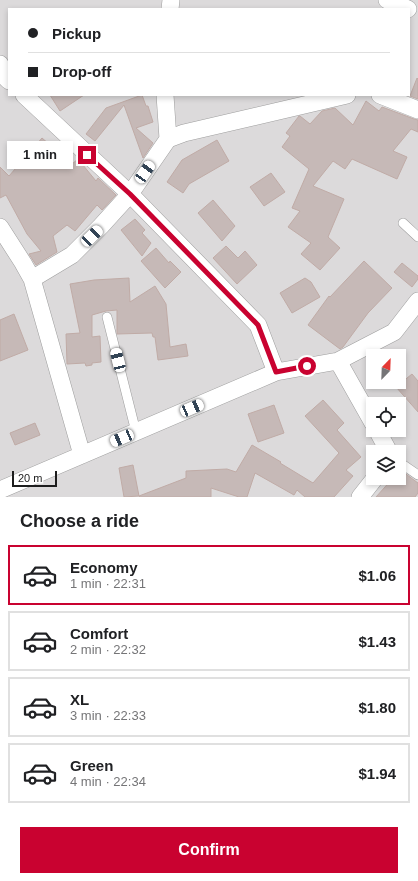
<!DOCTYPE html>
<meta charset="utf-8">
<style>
body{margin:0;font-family:Arial,sans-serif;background:#f2f2f2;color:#202124;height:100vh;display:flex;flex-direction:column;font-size:15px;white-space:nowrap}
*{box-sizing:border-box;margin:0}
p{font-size:13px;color:#757577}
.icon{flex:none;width:22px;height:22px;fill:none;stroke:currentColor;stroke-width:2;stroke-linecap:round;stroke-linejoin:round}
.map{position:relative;height:497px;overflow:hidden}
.drawer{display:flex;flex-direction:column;background:#fff;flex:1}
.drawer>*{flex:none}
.top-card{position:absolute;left:8px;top:8px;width:402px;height:88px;border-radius:0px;box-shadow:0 2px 6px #0003;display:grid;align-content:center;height:88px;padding:0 20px;background:#fff}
.needle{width:26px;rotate:23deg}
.fabs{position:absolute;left:366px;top:349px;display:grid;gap:8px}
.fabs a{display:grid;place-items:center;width:40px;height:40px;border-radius:0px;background:#fff;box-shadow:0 2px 6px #0003;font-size:20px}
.scale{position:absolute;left:12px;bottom:10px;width:45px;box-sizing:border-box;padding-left:4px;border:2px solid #1d1d1d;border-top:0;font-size:11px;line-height:14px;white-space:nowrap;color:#1d1d1d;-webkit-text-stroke:3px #fff;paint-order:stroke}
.end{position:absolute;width:18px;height:18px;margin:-9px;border:5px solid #c90230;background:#fff;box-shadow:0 0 0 2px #fff}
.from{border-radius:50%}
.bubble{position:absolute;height:28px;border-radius:0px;background:#fff;box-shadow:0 2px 6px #0003;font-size:13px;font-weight:800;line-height:28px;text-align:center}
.car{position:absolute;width:12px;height:24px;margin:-12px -6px;border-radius:5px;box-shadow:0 0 3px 1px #0007;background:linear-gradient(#fff 24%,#345 0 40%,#fff 0 76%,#345 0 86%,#fff 0)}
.top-card b{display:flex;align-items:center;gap:14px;height:38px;font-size:15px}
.top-card b+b{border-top:1px solid #e0e0e0}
.top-card i{width:10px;height:10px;background:#202124}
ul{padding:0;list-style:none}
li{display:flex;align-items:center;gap:12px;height:60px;margin:0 8px 6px;padding:0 12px;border:2px solid #e0e0e0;border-radius:0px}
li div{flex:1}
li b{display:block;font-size:15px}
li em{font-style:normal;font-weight:800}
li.on{border-color:#c90230}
li>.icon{width:36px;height:36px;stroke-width:1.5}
h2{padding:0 20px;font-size:18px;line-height:48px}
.button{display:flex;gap:8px;margin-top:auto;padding:8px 20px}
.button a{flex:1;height:46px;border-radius:0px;background:#c90230;color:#fff;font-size:16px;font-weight:800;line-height:46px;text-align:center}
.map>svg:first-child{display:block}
.residential{fill:#dcdadb;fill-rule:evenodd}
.building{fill:#c6b9b7;stroke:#c0aba6}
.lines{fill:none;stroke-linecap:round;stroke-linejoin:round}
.lane-casing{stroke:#9e9e9e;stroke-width:10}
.street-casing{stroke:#9e9e9e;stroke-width:18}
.lane{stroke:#fff;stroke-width:9}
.street{stroke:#fff;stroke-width:17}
.route{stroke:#c90230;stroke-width:5}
</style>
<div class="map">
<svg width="418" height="497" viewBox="0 0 418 497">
<rect width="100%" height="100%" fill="#efe8e3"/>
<path class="residential" d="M 0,0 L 418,0 L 418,497 L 0,497 ZM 9,9 L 409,9 L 409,95 L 9,95 ZM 373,356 L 399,356 L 399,382 L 373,382 ZM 373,404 L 399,404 L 399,430 L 373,430 ZM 373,452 L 399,452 L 399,478 L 373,478 Z"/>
<path class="building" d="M 417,78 L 418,79 L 418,99 L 410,96 Z
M 50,95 L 84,95 L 60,111 Z
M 142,95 L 146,106 L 148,106 L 153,122 L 136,128 L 153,143 L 143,158 L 124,105 L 95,141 L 86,134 L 106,108 Z
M 366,101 L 379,111 L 382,107 L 414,119 L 418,120 L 418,132 L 411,129 L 393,151 L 407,157 L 397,179 L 352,159 L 345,169 L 333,161 L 313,186 L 344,199 L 328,237 L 340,248 L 320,270 L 301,254 L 311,243 L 288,227 L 300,211 L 292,208 L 309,169 L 282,147 L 290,136 L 286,133 L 299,116 L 300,116 L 310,124 L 322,111 L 335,108 L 353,125 Z
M 42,138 L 72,164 L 78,159 L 96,181 L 98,178 L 116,195 L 102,210 L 97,205 L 75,231 L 67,225 L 53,236 L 57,252 L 36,265 L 29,254 L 41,251 L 27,234 L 6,195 L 0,198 L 0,167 L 9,176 Z
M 217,140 L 229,161 L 189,184 L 183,193 L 167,182 L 182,160 Z
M 271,173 L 285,192 L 264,206 L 250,187 Z
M 213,200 L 235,226 L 222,241 L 198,213 Z
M 135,219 L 145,230 L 142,233 L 151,243 L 142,256 L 121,230 Z
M 226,246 L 238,258 L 245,251 L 257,265 L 237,284 L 213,258 Z
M 156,248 L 169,263 L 170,261 L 181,272 L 165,288 L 141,261 Z
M 364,261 L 392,288 L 368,313 L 343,347 L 340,349 L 308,325 L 329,296 L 330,297 Z
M 402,263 L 418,276 L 418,279 L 412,287 L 394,272 Z
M 129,278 L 130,302 L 155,286 L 166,304 L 170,347 L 186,344 L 188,356 L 158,360 L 155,337 L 153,337 L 152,333 L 117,334 L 117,310 L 106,311 L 92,315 L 92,337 L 100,336 L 101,362 L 92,363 L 92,365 L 86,366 L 85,363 L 67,364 L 66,334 L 80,333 L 70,284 L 94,280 Z
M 305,278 L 311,282 L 320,297 L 292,313 L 280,293 Z
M 14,314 L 28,350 L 0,361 L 0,320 Z
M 412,374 L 418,381 L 418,412 L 396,387 Z
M 323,400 L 344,423 L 337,430 L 361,457 L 346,470 L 353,476 L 334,497 L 305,497 L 297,490 L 294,495 L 255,473 L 247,497 L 239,497 L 211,488 L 211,497 L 140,497 L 139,496 L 186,478 L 186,471 L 227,469 L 236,472 L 252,445 L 281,462 L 280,463 L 313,483 L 339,453 L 305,416 Z
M 274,405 L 284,433 L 258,442 L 248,414 Z
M 35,423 L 40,435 L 15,445 L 10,433 Z
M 133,465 L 139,496 L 124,497 L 119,468 Z
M 399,469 L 418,483 L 418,493 L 415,497 L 376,497 L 393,478 L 399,478 Z"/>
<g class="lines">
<defs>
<path id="lane" d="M 403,223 L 418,237
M 107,317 L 136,432
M 399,462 L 418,475"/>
<path id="street" d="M 387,0 L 408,9
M 170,9 L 171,0
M 0,64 L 5,77 L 9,81
M 24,95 L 130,194 L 258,325 L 276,372
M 165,95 L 168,139
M 380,95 L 418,110
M 0,227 L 23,263 L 32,279 L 82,455
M 32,279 L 72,255 L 101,226 L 130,194 L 168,139 L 184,133 L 347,95
M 338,361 L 373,423
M 377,430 L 389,452
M 0,490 L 276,372 L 338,361 L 394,332 L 418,301
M 360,497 L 375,478"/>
</defs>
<use href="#lane" class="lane-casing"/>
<use href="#street" class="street-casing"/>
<use href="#lane" class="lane"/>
<use href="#street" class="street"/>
</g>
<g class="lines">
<path class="route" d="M 87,155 L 130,194 L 258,325 L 276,372 L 307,366"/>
</g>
</svg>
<div class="fabs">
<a><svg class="needle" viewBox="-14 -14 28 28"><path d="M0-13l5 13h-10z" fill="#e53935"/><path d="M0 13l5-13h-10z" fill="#757577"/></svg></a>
<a><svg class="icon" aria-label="locate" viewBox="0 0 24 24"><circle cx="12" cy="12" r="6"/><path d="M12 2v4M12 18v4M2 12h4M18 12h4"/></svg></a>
<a><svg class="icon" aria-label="layers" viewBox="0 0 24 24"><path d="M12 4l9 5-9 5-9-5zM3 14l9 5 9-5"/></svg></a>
</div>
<div class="scale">20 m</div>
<i class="end from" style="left:307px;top:366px"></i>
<i class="end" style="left:87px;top:155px"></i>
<div class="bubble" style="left:7px;top:141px;width:66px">1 min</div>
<i class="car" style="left:145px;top:172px;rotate:35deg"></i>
<i class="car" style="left:92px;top:236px;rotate:46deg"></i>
<i class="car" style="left:118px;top:360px;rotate:346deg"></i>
<i class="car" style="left:192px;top:408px;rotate:67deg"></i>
<i class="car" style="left:122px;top:438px;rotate:247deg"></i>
<div class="top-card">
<b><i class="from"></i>Pickup</b>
<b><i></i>Drop-off</b>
</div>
</div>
<section class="drawer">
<h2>Choose a ride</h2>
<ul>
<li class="on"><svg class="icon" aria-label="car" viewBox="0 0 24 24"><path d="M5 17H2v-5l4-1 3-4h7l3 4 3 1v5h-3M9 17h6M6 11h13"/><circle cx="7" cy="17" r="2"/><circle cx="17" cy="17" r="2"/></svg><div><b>Economy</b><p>1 min · 22:31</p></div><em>$1.06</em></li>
<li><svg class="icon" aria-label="car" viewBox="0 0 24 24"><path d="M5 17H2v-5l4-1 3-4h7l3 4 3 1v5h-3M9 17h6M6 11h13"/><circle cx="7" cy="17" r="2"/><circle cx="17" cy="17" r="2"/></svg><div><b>Comfort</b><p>2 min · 22:32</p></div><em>$1.43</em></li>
<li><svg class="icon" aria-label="car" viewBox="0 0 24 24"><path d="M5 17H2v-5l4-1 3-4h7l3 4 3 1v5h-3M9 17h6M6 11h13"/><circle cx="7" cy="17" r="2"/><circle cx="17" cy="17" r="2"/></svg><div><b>XL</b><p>3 min · 22:33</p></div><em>$1.80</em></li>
<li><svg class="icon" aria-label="car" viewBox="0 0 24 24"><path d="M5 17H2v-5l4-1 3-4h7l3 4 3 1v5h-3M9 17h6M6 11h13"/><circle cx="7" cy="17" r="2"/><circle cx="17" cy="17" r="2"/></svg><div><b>Green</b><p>4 min · 22:34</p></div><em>$1.94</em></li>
</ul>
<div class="button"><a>Confirm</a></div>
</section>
